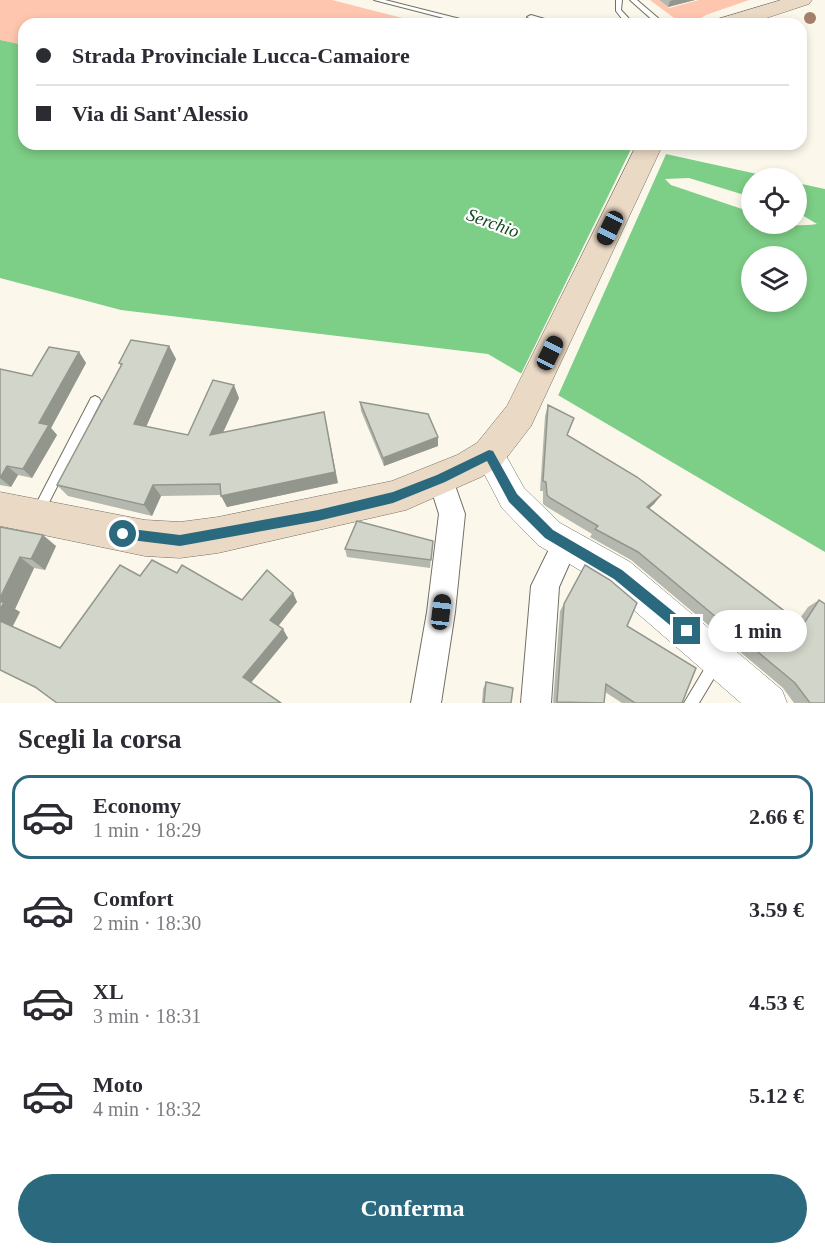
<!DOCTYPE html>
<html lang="it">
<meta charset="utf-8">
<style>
body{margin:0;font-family:"Times New Roman",serif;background:#f2f2f3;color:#2b2b33;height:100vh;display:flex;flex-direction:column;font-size:22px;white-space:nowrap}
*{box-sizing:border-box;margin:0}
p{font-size:20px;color:#7c7c81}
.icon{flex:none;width:33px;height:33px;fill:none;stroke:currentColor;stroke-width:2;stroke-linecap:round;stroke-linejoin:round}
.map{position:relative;height:703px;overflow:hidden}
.details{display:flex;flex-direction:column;background:#fff;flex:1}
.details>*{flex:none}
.banner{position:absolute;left:18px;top:18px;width:789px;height:132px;border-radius:18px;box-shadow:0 3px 9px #0003;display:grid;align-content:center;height:132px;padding:0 18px;background:#fff}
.controls{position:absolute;left:741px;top:168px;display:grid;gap:12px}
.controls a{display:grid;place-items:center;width:66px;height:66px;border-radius:50%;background:#fff;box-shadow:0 3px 9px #0003;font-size:30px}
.end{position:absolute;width:27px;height:27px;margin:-14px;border:8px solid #2b697f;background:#fff;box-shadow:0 0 0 3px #fff}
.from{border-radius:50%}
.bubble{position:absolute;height:42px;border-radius:21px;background:#fff;box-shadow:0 3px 9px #0003;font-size:20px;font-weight:600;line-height:42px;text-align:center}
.car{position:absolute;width:18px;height:36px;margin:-18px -9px;border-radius:8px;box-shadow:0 0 4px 2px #0007;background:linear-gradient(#222 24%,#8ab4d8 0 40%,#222 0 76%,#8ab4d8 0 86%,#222 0)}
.banner b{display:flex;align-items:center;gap:21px;height:57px;font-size:22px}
.banner b+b{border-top:2px solid #e1e1e2}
.banner i{width:15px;height:15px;background:#2b2b33}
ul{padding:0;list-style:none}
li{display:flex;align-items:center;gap:18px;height:84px;margin:0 12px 9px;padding:0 6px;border:3px solid transparent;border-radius:18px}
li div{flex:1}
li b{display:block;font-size:22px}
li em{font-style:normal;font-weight:600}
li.selected{border-color:#2b697f}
li>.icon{width:54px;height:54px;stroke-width:1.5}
h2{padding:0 18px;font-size:27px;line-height:72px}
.primary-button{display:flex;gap:12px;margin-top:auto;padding:12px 18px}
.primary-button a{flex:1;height:69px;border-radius:36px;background:#2b697f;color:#fff;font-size:24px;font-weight:600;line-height:69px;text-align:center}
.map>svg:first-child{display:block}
.green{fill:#ffc6af}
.water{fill:#7dce86;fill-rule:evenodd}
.pier{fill:#fbf8eb}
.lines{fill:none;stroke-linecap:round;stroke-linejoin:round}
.service-casing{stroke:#726f64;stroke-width:2}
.minor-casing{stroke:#726f64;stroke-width:2}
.tertiary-casing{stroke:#726f64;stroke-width:1}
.secondary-casing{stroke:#726f64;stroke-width:1}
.service{fill:#fff;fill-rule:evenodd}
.minor{fill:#fff;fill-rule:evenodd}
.tertiary{fill:#fff;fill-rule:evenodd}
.secondary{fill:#ead9c4;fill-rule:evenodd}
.tree{fill:#a2806a}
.wall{fill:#b5b8ae}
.shaded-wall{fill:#93968d}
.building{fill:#d2d6ca;stroke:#93968d;stroke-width:1.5}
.route{fill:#2b697f}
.labels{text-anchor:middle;stroke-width:4.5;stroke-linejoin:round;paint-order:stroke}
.water-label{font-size:18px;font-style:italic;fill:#104a1c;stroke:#fff}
</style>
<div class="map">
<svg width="825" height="703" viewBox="0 0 825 703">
<rect width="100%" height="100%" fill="#fbf8eb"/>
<path class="green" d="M 0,0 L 332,0 L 426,24 L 24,24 L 24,45 L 0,40 Z
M 650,0 L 659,0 L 669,8 L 699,0 L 749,0 L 706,15 L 691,24 L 682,24 Z"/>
<path class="water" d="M 0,40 L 24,45 L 24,144 L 620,144 L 775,178 L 752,178 L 751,197 L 689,178 L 665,179 L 671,185 L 751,212 L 752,224 C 774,224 795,227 817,224 L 797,212 L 797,183 L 825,189 L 825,552 L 488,354 L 121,310 L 0,278 ZM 752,256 L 796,256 L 796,302 L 752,302 Z"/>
<path class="pier" d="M 633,145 L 667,152 L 557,398 L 520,376 Z"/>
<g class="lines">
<defs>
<path id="service" d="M 374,0 L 385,0 L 480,24 L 467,24 Z
M 616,0 L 622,0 L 621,10 L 634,24 L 626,24 L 616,11 Z
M 630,0 L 637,0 L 665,24 L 657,24 Z
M 531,15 L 555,22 L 556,24 L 545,24 L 529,18 L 527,17 Z
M 95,396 L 99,398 L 101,401 L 42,516 L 38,518 L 34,516 L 32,512 L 34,508 L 91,398 Z
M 716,656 L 721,658 L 723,663 L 699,703 L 684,703 L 711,658 Z"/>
<path id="minor" d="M 441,467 L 450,471 L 465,514 L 455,612 L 441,703 L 411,703 L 427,612 L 439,514 L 428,479 L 432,471 Z
M 565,531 L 574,535 L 578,544 L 559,587 L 551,703 L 521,703 L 531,586 L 556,535 Z"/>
<path id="tertiary" d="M 489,441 L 500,445 L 524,488 L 560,523 L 630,562 L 782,690 L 787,703 L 741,703 L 606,586 L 538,545 L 502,508 L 474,454 L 478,445 Z"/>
<path id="secondary" d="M 781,0 L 812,0 L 809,4 L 748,24 L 715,24 L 718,19 Z
M 637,144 L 663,144 L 531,426 L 501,465 L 481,477 L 406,510 L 218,553 L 180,558 L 145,556 L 0,526 L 0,492 L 145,520 L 180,522 L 218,517 L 392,481 L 457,455 L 477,443 L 507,406 Z"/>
</defs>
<use href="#service" class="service-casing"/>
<use href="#minor" class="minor-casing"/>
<use href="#tertiary" class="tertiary-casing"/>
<use href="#secondary" class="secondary-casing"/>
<use href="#service" class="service"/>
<use href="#minor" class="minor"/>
<use href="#tertiary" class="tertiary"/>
<use href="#secondary" class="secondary"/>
</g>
<circle class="tree" cx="810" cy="18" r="6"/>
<path class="wall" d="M 659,0 L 695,0 L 668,7 Z
M 169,346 L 176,359 L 146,427 L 188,435 L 239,398 L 223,433 L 338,483 L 227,507 L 221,495 L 161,496 L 152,516 L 68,496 L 57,485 L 121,366 L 119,363 Z
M 79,352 L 86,363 L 51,428 L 57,435 L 32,478 L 18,475 L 11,487 L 0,485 L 0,369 L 32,376 Z
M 360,402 L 438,437 L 438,446 L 384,466 L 361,411 Z
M 548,405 L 567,435 L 661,495 L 654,504 L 649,508 L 798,621 L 808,607 L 819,600 L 825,703 L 794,703 L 783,688 L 631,560 L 590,537 L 592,534 L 547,507 L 543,504 L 543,491 L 540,491 L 545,416 Z
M 0,527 L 56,546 L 45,570 L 34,568 L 15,609 L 20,612 L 13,626 L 60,648 L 140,576 L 177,573 L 242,600 L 293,593 L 297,602 L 278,626 L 288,638 L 35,687 L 0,670 Z
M 345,549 L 432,549 L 430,568 L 347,557 Z
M 585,565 L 627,626 L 682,703 L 622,703 L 605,692 L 604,703 L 553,703 L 560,611 Z
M 486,682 L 511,703 L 482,703 L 483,689 Z"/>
<path class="shaded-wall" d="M 673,0 L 695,0 L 668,7 L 670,1 Z
M 169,346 L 176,359 L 142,436 L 134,424 Z
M 79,352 L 86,363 L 51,428 L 57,435 L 32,478 L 23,469 L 39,423 Z
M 234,385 L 239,398 L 216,447 L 210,435 Z
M 324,412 L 338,483 L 227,507 L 221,496 Z
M 438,437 L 438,446 L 384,466 L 383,458 Z
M 7,466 L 18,475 L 11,487 L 0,478 Z
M 153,485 L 161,496 L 152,516 L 144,505 Z
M 661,495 L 654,504 L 641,516 L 647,507 Z
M 43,535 L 56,546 L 45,570 L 31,559 Z
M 20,557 L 34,568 L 15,609 L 20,612 L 12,627 L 0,621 L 0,598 Z
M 293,593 L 297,602 L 276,629 L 270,620 Z
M 283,629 L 288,638 L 250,684 L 243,677 Z"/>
<path class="building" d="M 131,340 L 169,346 L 134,424 L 188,435 L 213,380 L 234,385 L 210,435 L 324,412 L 335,472 L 221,496 L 220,484 L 153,485 L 144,505 L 57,485 L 122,364 L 119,363 Z
M 49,347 L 79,352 L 39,423 L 49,425 L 23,469 L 7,466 L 0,478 L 0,369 L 32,376 Z
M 360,402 L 428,414 L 438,437 L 383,458 Z
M 548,405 L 574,418 L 567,435 L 637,477 L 661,495 L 647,507 L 803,625 L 819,600 L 825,604 L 825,703 L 810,703 L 795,683 L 638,552 L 595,529 L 598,526 L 550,498 L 547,495 L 546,482 L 543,481 Z
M 357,521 L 433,541 L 431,560 L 345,549 Z
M 0,527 L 43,535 L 31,559 L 20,557 L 0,598 Z
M 152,560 L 177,573 L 182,565 L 242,600 L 267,570 L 293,593 L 270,620 L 283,629 L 243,677 L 281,703 L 57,703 L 35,687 L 0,670 L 0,621 L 60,648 L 120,565 L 140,576 Z
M 585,565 L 610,580 L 637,603 L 627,626 L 696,668 L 682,703 L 635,703 L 606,684 L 604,703 L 557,702 L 564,604 Z
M 0,602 L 4,602 L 0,610 Z
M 486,682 L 513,688 L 511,703 L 484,703 Z"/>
<path class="route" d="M 489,450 L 493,451 L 517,494 L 553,530 L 622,570 L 691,626 L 691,635 L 682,635 L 614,579 L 545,538 L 509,502 L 487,461 L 445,482 L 393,503 L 318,521 L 180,546 L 123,539 L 117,534 L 123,528 L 180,535 L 318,510 L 393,492 L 437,475 Z"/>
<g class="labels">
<g class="water-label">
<text transform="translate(493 223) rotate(20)" y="6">Serchio</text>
</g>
</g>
</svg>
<div class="controls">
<a><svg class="icon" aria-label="locate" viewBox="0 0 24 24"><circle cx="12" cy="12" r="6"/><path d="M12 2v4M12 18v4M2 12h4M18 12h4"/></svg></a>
<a><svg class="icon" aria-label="layers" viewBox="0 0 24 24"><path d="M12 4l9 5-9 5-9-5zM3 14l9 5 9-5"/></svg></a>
</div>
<i class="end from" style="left:123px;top:534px"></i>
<i class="end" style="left:687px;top:631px"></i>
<div class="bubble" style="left:708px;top:610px;width:99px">1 min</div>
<i class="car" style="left:610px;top:228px;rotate:206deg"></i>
<i class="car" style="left:550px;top:353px;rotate:26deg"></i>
<i class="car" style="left:441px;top:612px;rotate:7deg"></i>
<div class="banner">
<b><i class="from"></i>Strada Provinciale Lucca-Camaiore</b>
<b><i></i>Via di Sant'Alessio</b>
</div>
</div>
<section class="details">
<h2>Scegli la corsa</h2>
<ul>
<li class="selected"><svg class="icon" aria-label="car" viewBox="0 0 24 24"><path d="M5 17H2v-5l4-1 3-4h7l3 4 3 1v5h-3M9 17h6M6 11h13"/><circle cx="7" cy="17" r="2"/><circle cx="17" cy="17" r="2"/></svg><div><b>Economy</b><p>1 min · 18:29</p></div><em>2.66 €</em></li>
<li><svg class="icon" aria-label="car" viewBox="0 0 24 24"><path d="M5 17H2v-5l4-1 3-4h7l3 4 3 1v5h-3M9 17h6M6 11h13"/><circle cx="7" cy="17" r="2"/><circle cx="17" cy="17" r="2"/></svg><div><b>Comfort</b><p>2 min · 18:30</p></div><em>3.59 €</em></li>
<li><svg class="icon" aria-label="car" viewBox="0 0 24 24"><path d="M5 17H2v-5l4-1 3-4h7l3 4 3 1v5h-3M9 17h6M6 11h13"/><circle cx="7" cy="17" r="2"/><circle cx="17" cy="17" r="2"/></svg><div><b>XL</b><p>3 min · 18:31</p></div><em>4.53 €</em></li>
<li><svg class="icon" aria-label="car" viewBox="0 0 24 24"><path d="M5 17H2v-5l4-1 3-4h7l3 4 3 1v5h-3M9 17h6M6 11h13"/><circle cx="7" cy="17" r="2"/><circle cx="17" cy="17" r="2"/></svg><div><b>Moto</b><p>4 min · 18:32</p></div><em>5.12 €</em></li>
</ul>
<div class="primary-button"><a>Conferma</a></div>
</section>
